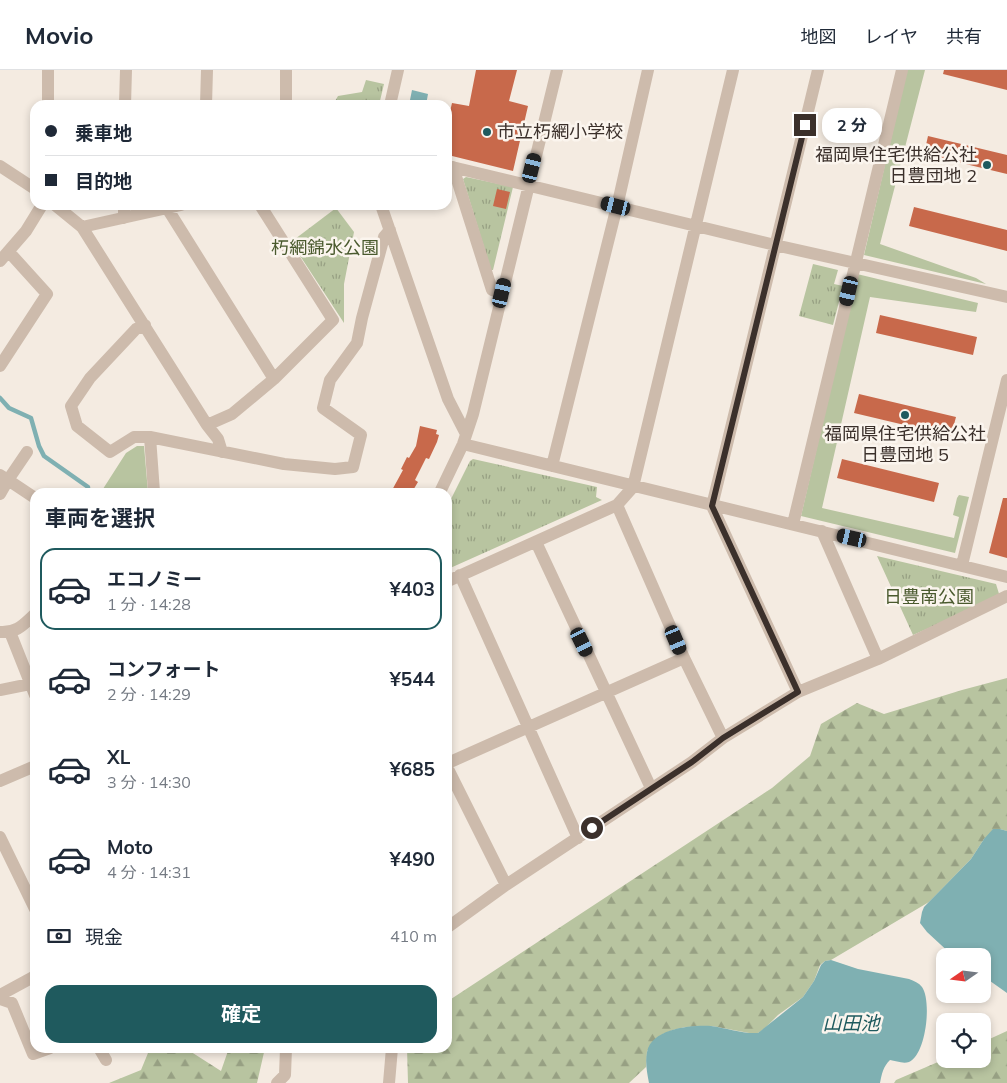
<!DOCTYPE html>
<html lang="ja">
<meta charset="utf-8">
<style>
body{margin:0;font-family:Mulish,"Noto Sans JP",sans-serif;background:#f6f6f7;color:#1f2937;height:100vh;display:flex;flex-direction:column;font-size:19px;white-space:nowrap}
*{box-sizing:border-box;margin:0}
p{font-size:16px;color:#747a83}
.icon{flex:none;width:28px;height:28px;fill:none;stroke:currentColor;stroke-width:2;stroke-linecap:round;stroke-linejoin:round}
.map{position:relative;flex:1;overflow:hidden}
.details{position:absolute;left:30px;top:418px;width:422px;height:565px;display:flex;flex-direction:column;background:#fff;border-radius:15px;box-shadow:0 2px 8px #0003}
.details>*{flex:none}
.hud{position:absolute;left:30px;top:30px;width:422px;height:110px;border-radius:15px;box-shadow:0 2px 8px #0003;display:grid;align-content:center;height:110px;padding:0 15px;background:#fff}
.needle{width:32px;rotate:256deg}
.buttons{position:absolute;left:936px;top:878px;display:grid;gap:10px}
.buttons a{display:grid;place-items:center;width:55px;height:55px;border-radius:10px;background:#fff;box-shadow:0 2px 8px #0003;font-size:25px}
.end{position:absolute;width:22px;height:22px;margin:-11px;border:6px solid #3b302b;background:#fff;box-shadow:0 0 0 2px #fff}
.from{border-radius:50%}
.bubble{position:absolute;height:35px;border-radius:15px;background:#fff;box-shadow:0 2px 8px #0003;font-size:16px;font-weight:700;line-height:35px;text-align:center}
.car{position:absolute;width:15px;height:30px;margin:-15px -8px;border-radius:6px;box-shadow:0 0 4px 1px #0007;background:linear-gradient(#222 24%,#8ab4d8 0 40%,#222 0 76%,#8ab4d8 0 86%,#222 0)}
.hud b{display:flex;align-items:center;gap:18px;height:48px;font-size:19px}
.hud b+b{border-top:1px solid #e0e1e3}
.hud i{width:12px;height:12px;background:#1f2937}
ul{padding:0;list-style:none}
li{display:flex;align-items:center;gap:15px;height:82px;margin:0 10px 8px;padding:0 5px;border:2px solid transparent;border-radius:15px}
li div{flex:1}
li b{display:block;font-size:19px}
li em{font-style:normal;font-weight:700}
li.on{border-color:#1f5a5e}
li>.icon{width:45px;height:45px;stroke-width:1.5}
h2{padding:0 15px;font-size:22px;line-height:60px}
.pay{display:flex;align-items:center;gap:12px;height:55px;padding:0 15px;font-size:19px}
.pay p{margin-inline-start:auto}
.primary-button{display:flex;gap:10px;margin-top:auto;padding:10px 15px}
.primary-button a{flex:1;height:58px;border-radius:15px;background:#1f5a5e;color:#fff;font-size:20px;font-weight:700;line-height:58px;text-align:center}
header{display:flex;align-items:center;gap:30px;box-sizing:border-box;height:70px;padding:0 25px;background:#fff;border-bottom:1px solid #e0e1e3}
header strong{font-size:24px}
nav{display:flex;gap:28px;margin-inline-start:auto;font-size:18px}
.map>svg:first-child{display:block}
.green{fill:#b8c4a0}
.forest{fill:url(#forest-firs)}
.park{fill:url(#park-tufts)}
.water{fill:#7fb0b2}
.lines{fill:none;stroke-linecap:round;stroke-linejoin:round}
.stream{stroke:#7fb0b2;stroke-width:4.5}
.building{fill:#c8694b}
.minor{stroke:#cdbbac;stroke-width:12}
.route{stroke:#3b302b;stroke-width:6}
.poi-dot{fill:#1f5a5e;stroke:#fbf5ee;stroke-width:2}
.labels{text-anchor:middle;stroke-width:5;stroke-linejoin:round;paint-order:stroke}
.poi-label{font-size:18px;fill:#3b302b;stroke:#fbf5ee;text-anchor:start}
.park-label{font-size:18px;fill:#4a5a2e;stroke:#fbf5ee}
.water-label{font-size:19px;font-style:italic;fill:#1f5a5e;stroke:#fbf5ee}
</style>
<header>
<strong>Movio</strong>
<nav><a>地図</a><a>レイヤ</a><a>共有</a></nav>
</header>
<div class="map">
<svg width="1007" height="1013" viewBox="0 0 1007 1013">
<defs>
<pattern id="forest-firs" width="22" height="20" patternUnits="userSpaceOnUse" patternTransform="scale(1.25)"><rect width="22" height="20" fill="#b8c4a0"/><path d="M5 1l3.5 6h-7zM16 11l3.5 6h-7z" fill="#97a083"/></pattern>
<pattern id="park-tufts" width="24" height="20" patternUnits="userSpaceOnUse" patternTransform="scale(1.25)"><rect width="24" height="20" fill="#b8c4a0"/><path d="M3 7l-1-3M5 7V3M7 7l1-3M15 17l-1-3M17 17v-4M19 17l1-3" fill="none" stroke="#97a083"/></pattern>
</defs>
<rect width="100%" height="100%" fill="#f4ebe1"/>
<path class="green" d="M 907,0 L 925,0 L 880,174 L 976,208 L 986,214 L 864,185 Z
M 857,204 L 978,233 L 976,242 L 870,227 L 822,438 L 954,468 L 959,447 L 953,445 L 957,428 L 959,425 L 969,427 L 955,483 L 801,446 Z
M 137,376 L 144,376 L 148,422 L 101,422 L 126,383 Z"/>
<path class="forest" d="M 1007,608 L 1007,761 L 1000,759 L 984,769 L 971,789 L 929,832 L 831,890 L 825,891 L 820,895 L 814,911 L 803,927 L 778,945 L 764,959 L 758,963 L 749,963 L 712,956 L 685,957 L 673,960 L 663,964 L 647,981 L 646,997 L 629,1013 L 408,1013 L 407,978 L 448,978 L 448,931 L 772,718 L 810,686 L 821,654 L 857,633 L 884,644 L 962,620 Z
M 1007,961 L 1007,1013 L 894,1013 L 896,1010 L 945,989 L 982,989 L 983,972 Z
M 154,978 L 185,978 L 221,1001 L 229,978 L 265,978 L 257,1013 L 109,1013 L 141,1000 L 148,983 Z"/>
<path class="park" d="M 366,10 L 384,14 L 379,35 L 327,35 L 330,31 L 334,33 L 338,26 L 362,22 Z
M 466,107 L 513,117 L 493,200 L 491,200 L 463,109 Z
M 336,138 L 354,162 L 344,214 L 344,253 L 291,172 Z
M 813,194 L 838,200 L 834,214 L 843,216 L 833,255 L 799,246 Z
M 473,389 L 597,417 L 596,427 L 602,430 L 448,499 L 448,435 L 470,391 Z
M 877,486 L 996,514 L 1000,527 L 913,565 Z"/>
<path class="water" d="M 412,20 L 428,24 L 426,35 L 409,35 Z
M 993,759 L 1000,759 L 1007,761 L 1007,923 L 983,906 L 982,886 L 953,886 L 927,862 L 920,853 L 922,842 L 924,837 L 971,789 L 984,769 Z
M 831,890 L 858,899 L 909,909 C 914,911 919,913 922,917 C 932,931 926,985 909,992 C 903,994 896,991 890,990 C 883,997 882,1003 880,1013 L 649,1013 C 647,1003 645,992 647,982 C 652,958 692,955 711,956 C 727,958 742,964 758,963 L 803,927 L 814,911 L 821,895 L 825,891 Z"/>
<g class="lines">
<path class="stream" d="M 0,328 L 9,338 L 31,348 L 39,376 L 44,386 L 88,417 L 88,422"/>
</g>
<path class="building" d="M 476,0 L 517,0 L 509,31 L 528,36 L 513,101 L 448,85 L 449,75 L 448,74 L 448,64 L 450,51 L 448,50 L 452,33 L 469,36 Z
M 944,0 L 1007,0 L 1007,20 L 943,4 Z
M 928,66 L 1007,85 L 1007,104 L 924,84 Z
M 497,119 L 510,122 L 506,139 L 493,136 Z
M 914,137 L 1007,160 L 1007,181 L 909,156 Z
M 880,245 L 977,267 L 973,285 L 876,263 Z
M 859,324 L 956,347 L 951,366 L 854,343 Z
M 420,356 L 437,360 L 436,364 L 439,365 L 437,372 L 429,389 L 426,388 L 415,410 L 418,412 L 412,422 L 391,422 L 403,400 L 401,399 L 407,387 L 409,388 L 416,376 Z
M 842,389 L 939,413 L 934,432 L 837,408 Z
M 1003,428 L 1007,428 L 1007,488 L 989,483 Z"/>
<g class="lines">
<path class="minor" d="M 48,0 L 48,35
M 286,0 L 286,35
M 125,35 L 126,0
M 206,35 L 207,0
M 390,35 L 398,0
M 0,96 L 35,119
M 448,96 L 775,175 L 1007,227
M 453,97 L 492,220 L 502,223
M 55,135 L 82,157 L 207,355 L 232,344 L 274,309 L 333,250 L 260,135
M 381,135 L 448,329 L 466,364
M 167,138 L 274,309
M 124,148 L 124,135
M 82,157 L 181,135
M 0,191 L 26,161 L 42,135
M 145,255 L 136,259 L 90,308 L 71,336 L 77,356 L 110,382 L 134,367 L 150,367
M 0,296 L 47,224 L 9,182
M 207,355 L 218,369 L 222,382
M 463,374 L 1007,507
M 27,382 L 8,410 L 35,428
M 552,396 L 619,128 L 648,0
M 0,405 L 8,410 L 0,424
M 154,422 L 150,367 L 284,394 L 335,399 L 353,397 L 361,365 L 323,338 L 330,310 L 357,273 L 362,248 L 384,167 L 390,160
M 440,422 L 463,374 L 473,344 L 557,0
M 617,435 L 684,588 L 723,668
M 793,454 L 902,0
M 822,461 L 878,589
M 536,472 L 651,718
M 962,495 L 1007,310
M 460,505 L 578,768
M 448,511 L 617,435 L 633,417 L 733,0
M 0,562 C 17,563 23,555 35,544
M 10,562 L 35,625
M 0,620 L 30,614
M 798,622 L 712,436 L 818,0
M 448,693 L 684,588
M 448,699 L 506,815
M 0,711 L 35,696
M 0,767 L 35,839
M 448,857 L 506,815 L 692,692 L 723,668 L 798,622 L 878,589 L 1007,526
M 0,925 L 35,906
M 0,929 L 12,933 L 33,984 L 50,978
M 99,978 L 106,990
M 277,1013 L 285,1005 L 286,978
M 389,1013 L 392,978"/>
</g>
<g class="lines">
<path class="route" d="M 592,758 L 692,692 L 723,668 L 798,622 L 712,436 L 805,55"/>
</g>
<g class="poi-dot">
<circle cx="487" cy="62" r="5"/>
<circle cx="987" cy="95" r="5"/>
<circle cx="905" cy="345" r="5"/>
</g>
<g class="labels">
<g class="poi-label">
<text x="497" y="68">市立朽網小学校</text>
<text x="977" y="91" text-anchor="end">福岡県住宅供給公社<tspan x="977" dy="21">日豊団地 2</tspan></text>
<text x="905" y="370" text-anchor="middle">福岡県住宅供給公社<tspan x="905" dy="21">日豊団地 5</tspan></text>
</g>
<g class="park-label">
<text x="325" y="184">朽網錦水公園</text>
<text x="929" y="533">日豊南公園</text>
</g>
<g class="water-label">
<text x="851" y="960">山田池</text>
</g>
</g>
</svg>
<div class="buttons">
<a><svg class="needle" viewBox="-14 -14 28 28"><path d="M0-13l5 13h-10z" fill="#e53935"/><path d="M0 13l5-13h-10z" fill="#747a83"/></svg></a>
<a><svg class="icon" aria-label="locate" viewBox="0 0 24 24"><circle cx="12" cy="12" r="6"/><path d="M12 2v4M12 18v4M2 12h4M18 12h4"/></svg></a>
</div>
<i class="end from" style="left:592px;top:758px"></i>
<i class="end" style="left:805px;top:55px"></i>
<div class="bubble" style="left:822px;top:38px;width:60px">2 分</div>
<i class="car" style="left:532px;top:98px;rotate:14deg"></i>
<i class="car" style="left:616px;top:136px;rotate:284deg"></i>
<i class="car" style="left:849px;top:221px;rotate:193deg"></i>
<i class="car" style="left:502px;top:223px;rotate:13deg"></i>
<i class="car" style="left:852px;top:468px;rotate:283deg"></i>
<i class="car" style="left:676px;top:570px;rotate:157deg"></i>
<i class="car" style="left:582px;top:572px;rotate:154deg"></i>
<div class="hud">
<b><i class="from"></i>乗車地</b>
<b><i></i>目的地</b>
</div>
<section class="details">
<h2>車両を選択</h2>
<ul>
<li class="on"><svg class="icon" aria-label="car" viewBox="0 0 24 24"><path d="M5 17H2v-5l4-1 3-4h7l3 4 3 1v5h-3M9 17h6M6 11h13"/><circle cx="7" cy="17" r="2"/><circle cx="17" cy="17" r="2"/></svg><div><b>エコノミー</b><p>1 分 · 14:28</p></div><em>¥403</em></li>
<li><svg class="icon" aria-label="car" viewBox="0 0 24 24"><path d="M5 17H2v-5l4-1 3-4h7l3 4 3 1v5h-3M9 17h6M6 11h13"/><circle cx="7" cy="17" r="2"/><circle cx="17" cy="17" r="2"/></svg><div><b>コンフォート</b><p>2 分 · 14:29</p></div><em>¥544</em></li>
<li><svg class="icon" aria-label="car" viewBox="0 0 24 24"><path d="M5 17H2v-5l4-1 3-4h7l3 4 3 1v5h-3M9 17h6M6 11h13"/><circle cx="7" cy="17" r="2"/><circle cx="17" cy="17" r="2"/></svg><div><b>XL</b><p>3 分 · 14:30</p></div><em>¥685</em></li>
<li><svg class="icon" aria-label="car" viewBox="0 0 24 24"><path d="M5 17H2v-5l4-1 3-4h7l3 4 3 1v5h-3M9 17h6M6 11h13"/><circle cx="7" cy="17" r="2"/><circle cx="17" cy="17" r="2"/></svg><div><b>Moto</b><p>4 分 · 14:31</p></div><em>¥490</em></li>
</ul>
<div class="pay"><svg class="icon" aria-label="cash" viewBox="0 0 24 24"><path d="M3 7h18v10H3z"/><circle cx="12" cy="12" r="2"/></svg>現金<p>410 m</p></div>
<div class="primary-button"><a>確定</a></div>
</section>
</div>
